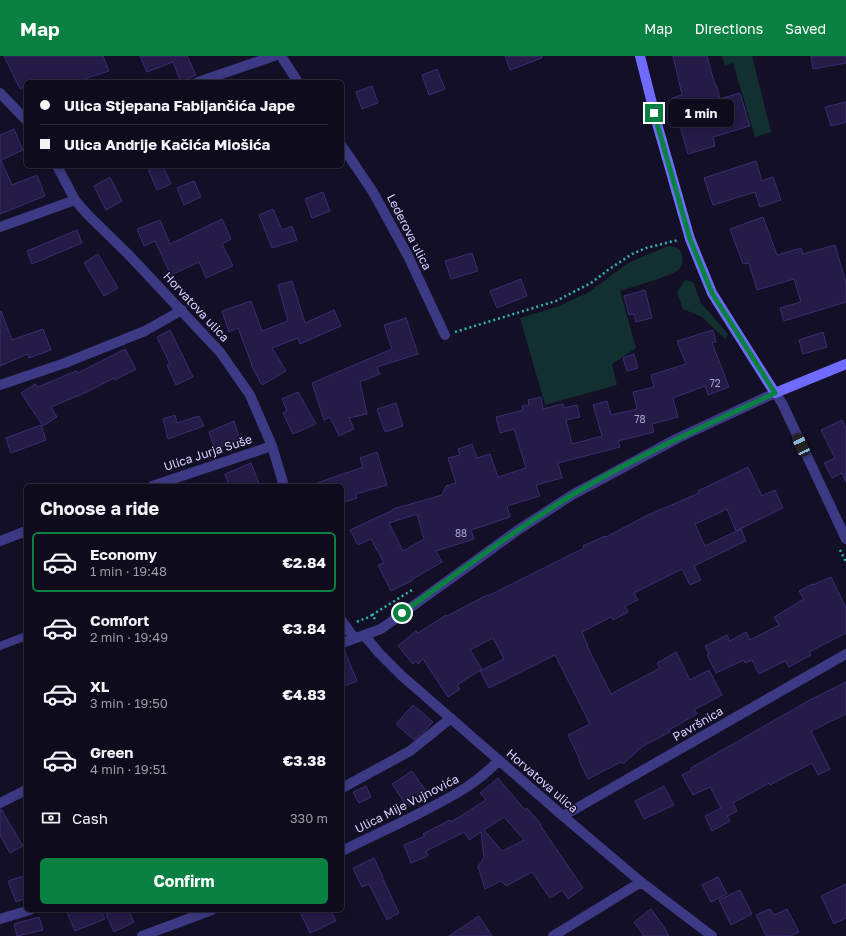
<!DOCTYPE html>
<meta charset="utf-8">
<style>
body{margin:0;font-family:"Golos Text",sans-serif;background:#1c1929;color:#f1f3f6;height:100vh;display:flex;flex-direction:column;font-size:15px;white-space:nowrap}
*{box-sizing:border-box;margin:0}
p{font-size:13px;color:#9b9ba3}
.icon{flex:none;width:22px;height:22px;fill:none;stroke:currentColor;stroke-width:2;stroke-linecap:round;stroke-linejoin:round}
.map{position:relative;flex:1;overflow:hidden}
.details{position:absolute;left:24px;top:428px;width:320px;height:428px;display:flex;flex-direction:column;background:#0e0b1c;border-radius:6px;box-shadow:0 2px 10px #0003,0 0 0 1px #2e2b3b}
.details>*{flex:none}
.hud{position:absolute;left:24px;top:24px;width:320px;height:88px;border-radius:6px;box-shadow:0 2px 10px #0003,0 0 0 1px #2e2b3b;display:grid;align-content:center;height:88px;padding:0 16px;background:#0e0b1c}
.end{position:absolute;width:18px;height:18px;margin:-9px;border:5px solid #0b8043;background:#fff;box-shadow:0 0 0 2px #fff}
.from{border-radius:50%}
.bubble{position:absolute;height:28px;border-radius:6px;background:#0e0b1c;box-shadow:0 2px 10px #0003,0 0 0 1px #2e2b3b;font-size:13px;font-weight:700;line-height:28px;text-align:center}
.car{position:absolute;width:12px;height:24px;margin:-12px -6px;border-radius:5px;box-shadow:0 0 3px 1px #0007;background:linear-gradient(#222 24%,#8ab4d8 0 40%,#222 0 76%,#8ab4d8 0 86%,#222 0)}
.hud b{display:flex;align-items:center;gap:14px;height:38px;font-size:15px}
.hud b+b{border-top:1px solid #2e2b3b}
.hud i{width:10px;height:10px;background:#f1f3f6}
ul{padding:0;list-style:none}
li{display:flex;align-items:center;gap:12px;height:60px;margin:0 8px 6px;padding:0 8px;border:2px solid transparent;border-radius:6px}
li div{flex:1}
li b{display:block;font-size:15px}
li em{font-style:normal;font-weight:700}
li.active{border-color:#0b8043}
li>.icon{width:36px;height:36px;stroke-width:1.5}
h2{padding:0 16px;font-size:18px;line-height:48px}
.pay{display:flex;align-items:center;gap:10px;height:44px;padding:0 16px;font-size:15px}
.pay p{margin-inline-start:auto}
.action{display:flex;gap:8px;margin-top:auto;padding:8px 16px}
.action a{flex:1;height:46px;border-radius:6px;background:#0b8043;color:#fff;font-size:16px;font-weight:700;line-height:46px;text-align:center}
header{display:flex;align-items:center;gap:24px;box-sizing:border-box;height:56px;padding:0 20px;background:#0b8043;color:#fff}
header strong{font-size:19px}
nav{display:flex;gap:22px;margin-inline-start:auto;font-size:14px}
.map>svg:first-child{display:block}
.green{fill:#12302f}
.building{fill:#241b47;stroke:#3b2d73;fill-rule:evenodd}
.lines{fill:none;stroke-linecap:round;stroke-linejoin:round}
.path{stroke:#2fb8b0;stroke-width:2.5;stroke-dasharray:2 3;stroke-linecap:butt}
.lane{stroke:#3d3a85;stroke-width:8}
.street{stroke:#3d3a85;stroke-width:10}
.secondary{stroke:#6f6bff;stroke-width:10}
.route{stroke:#0b8043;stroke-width:5}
.labels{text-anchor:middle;stroke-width:3;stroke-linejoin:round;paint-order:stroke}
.number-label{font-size:10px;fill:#aca6d1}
.street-label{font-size:12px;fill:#d9d4ff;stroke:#130f26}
</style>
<header>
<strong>Map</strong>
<nav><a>Map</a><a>Directions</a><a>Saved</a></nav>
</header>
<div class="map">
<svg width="846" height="880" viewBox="0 0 846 880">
<rect width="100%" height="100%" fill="#130f26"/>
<path class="green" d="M 722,0 L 752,0 L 771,76 L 755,81 L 733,7 L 725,10 Z
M 668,190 C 675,191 681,192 682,199 C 683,203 682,208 680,212 C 675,220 631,231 620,235 L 636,292 L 612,308 L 617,329 L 545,349 L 520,262 L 559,250 L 589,236 L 628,207 Z
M 685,224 L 693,226 L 701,247 L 728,278 L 725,283 L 702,261 L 683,253 L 677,236 Z"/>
<path class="building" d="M 4,0 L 103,0 L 109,15 L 84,23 L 85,26 L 26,26 L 26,30 L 20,33 Z
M 140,0 L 187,0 L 196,19 L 181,26 L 173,6 L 147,16 Z
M 505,0 L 542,0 L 542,2 L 510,14 Z
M 673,0 L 707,0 L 715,29 L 716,29 L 720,43 L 740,37 L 750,70 L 713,81 L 715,90 L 688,98 L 672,42 L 682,39 Z
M 811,0 L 846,0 L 846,7 L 813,13 Z
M 437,13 L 445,33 L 429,39 L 422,19 Z
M 372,30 L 378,47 L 362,53 L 356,36 Z
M 846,46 L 846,66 L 831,70 L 825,51 Z
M 14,73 L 23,94 L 1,104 L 12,129 L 37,119 L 45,140 L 0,158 L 0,79 Z
M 756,105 L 762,125 L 773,121 L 781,144 L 760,151 L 755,136 L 713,149 L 704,122 Z
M 155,110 L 163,110 L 171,128 L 157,134 L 148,113 Z
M 110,121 L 122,145 L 106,154 L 94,130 Z
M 194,125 L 201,141 L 184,149 L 177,132 Z
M 323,136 L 330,155 L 312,162 L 305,143 Z
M 273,153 L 282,174 L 292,170 L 297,184 L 272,192 L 259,159 Z
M 763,161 L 777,199 L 801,192 L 803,198 L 835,189 L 846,227 L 846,246 L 784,265 L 780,252 L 801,246 L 794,223 L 757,234 L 749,207 L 743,208 L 730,173 Z
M 222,163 L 231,183 L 222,188 L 233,210 L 206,222 L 199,206 L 171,219 L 155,185 L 144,190 L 137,173 L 160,164 L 170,188 Z
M 77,174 L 82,187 L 32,208 L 27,195 Z
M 472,197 L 478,215 L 451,223 L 445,205 Z
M 98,198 L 118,232 L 104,240 L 84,207 Z
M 521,223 L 527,240 L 497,252 L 490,235 Z
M 292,225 L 305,267 L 334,254 L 341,270 L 300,288 L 298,282 L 272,292 L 286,315 L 262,329 L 251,309 L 252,309 L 238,272 L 229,276 L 222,255 L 251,245 L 262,275 L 288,265 L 278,229 Z
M 645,234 L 652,262 L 636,266 L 634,258 L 629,259 L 624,240 Z
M 1,255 L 12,284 L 43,273 L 51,294 L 29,302 L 28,298 L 0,310 L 0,256 Z
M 406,262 L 418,298 L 377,311 L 380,318 L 360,326 L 367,358 L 349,362 L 354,373 L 339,380 L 330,361 L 324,364 L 312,327 L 392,293 L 384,269 Z
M 170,274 L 193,321 L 176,329 L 167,309 L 170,308 L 157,281 Z
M 713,274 L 716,286 L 712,287 L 729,331 L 708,339 L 705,330 L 673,342 L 678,361 L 652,368 L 654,376 L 618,385 L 620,391 L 558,407 L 562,422 L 536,429 L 540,440 L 507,450 L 510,461 L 471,474 L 474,483 L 436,495 L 442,506 L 413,523 L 413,524 L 391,535 L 378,509 L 384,507 L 371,483 L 358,489 L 350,474 L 393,454 L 393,453 L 442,439 L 446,430 L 456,427 L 448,402 L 460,399 L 458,393 L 472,388 L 477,402 L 490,398 L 498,421 L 526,412 L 514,373 L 500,377 L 496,361 L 523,354 L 522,350 L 529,349 L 528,344 L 541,341 L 543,353 L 563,348 L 564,352 L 577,349 L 580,361 L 566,364 L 572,388 L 602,380 L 593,349 L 607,345 L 611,359 L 637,353 L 633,336 L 654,331 L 651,319 L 686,308 L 677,285 ZM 417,458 L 424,483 L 403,495 L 389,467 Z
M 823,276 L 827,291 L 803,298 L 799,284 Z
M 125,293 L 136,313 L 115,324 L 114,322 L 87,336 L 51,351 L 57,361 L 43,370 L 21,337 L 35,328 L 38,331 L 76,315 L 78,317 Z
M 634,298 L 638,312 L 627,315 L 623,302 Z
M 298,336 L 316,368 L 293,378 L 283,357 L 287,355 L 282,343 Z
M 396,347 L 403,370 L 385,376 L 377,353 Z
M 175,359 L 177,367 L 199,360 L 204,370 L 168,383 L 163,363 Z
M 842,364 L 846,372 L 846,426 L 842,417 L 832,422 L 824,407 L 835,402 L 821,374 Z
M 234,365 L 240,384 L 215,393 L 209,376 Z
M 41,369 L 46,384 L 11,397 L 6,382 Z
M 377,396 L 387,429 L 356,438 L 357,442 L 342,447 L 342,430 L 314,430 L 314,428 L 363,411 L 360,402 Z
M 251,407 L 260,430 L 229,430 L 225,418 Z
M 748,411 L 762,440 L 775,434 L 783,452 L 736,475 L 727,453 L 695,468 L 705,490 L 741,473 L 746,485 L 694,510 L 701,524 L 690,529 L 682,513 L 634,537 L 638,544 L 625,550 L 628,556 L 613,564 L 611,561 L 582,576 L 588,590 L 587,590 L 611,638 L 660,612 L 657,607 L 676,596 L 690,624 L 709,614 L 722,639 L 694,654 L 697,658 L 669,674 L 670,676 L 643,690 L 623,708 L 621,706 L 588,723 L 579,705 L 580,704 L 568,679 L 590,668 L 555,599 L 489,632 L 480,615 L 504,603 L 493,582 L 470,594 L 482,613 L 457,629 L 460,633 L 448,641 L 423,603 L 418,608 L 416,605 L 413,608 L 398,590 L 416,575 L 418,577 L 446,559 L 447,560 L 487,539 L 488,540 L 584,492 L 583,490 L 605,480 L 606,481 L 646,460 L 699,437 L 698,435 Z
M 831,521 L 846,552 L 846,577 L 809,596 L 811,599 L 789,611 L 785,605 L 759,618 L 752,604 L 745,607 L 744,604 L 716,617 L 707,599 L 709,598 L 705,590 L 727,579 L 730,585 L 746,576 L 750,584 L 779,569 L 774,561 L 804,543 L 799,535 L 812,528 L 813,529 Z
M 342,593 L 344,593 L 357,625 L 342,631 Z
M 846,626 L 846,658 L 811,675 L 830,713 L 818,719 L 812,707 L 770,729 L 769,727 L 733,747 L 737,755 L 727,760 L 730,765 L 712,775 L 705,760 L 721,752 L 710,731 L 693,739 L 682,719 L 692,714 L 691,712 L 808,645 Z
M 413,649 L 433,666 L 425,675 L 414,684 L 396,668 Z
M 412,715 L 426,735 L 406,749 L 392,728 Z
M 498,722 L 525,754 L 527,752 L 541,768 L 540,769 L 583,832 L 568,843 L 562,834 L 550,842 L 532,816 L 506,830 L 501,825 L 485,833 L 478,810 L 484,802 L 481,776 L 469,784 L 464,776 L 426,795 L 428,800 L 411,807 L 404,789 L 425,780 L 423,778 L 450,764 L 451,766 L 486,744 L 480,737 ZM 504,761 L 524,784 L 502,795 L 484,774 Z
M 366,730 L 371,741 L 359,747 L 353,736 Z
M 664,730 L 674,749 L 644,763 L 635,745 Z
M 0,753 L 1,753 L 23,790 L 10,797 L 0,779 Z
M 374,802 L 383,821 L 382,821 L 399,857 L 387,864 L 369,828 L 362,831 L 353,812 Z
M 26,819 L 26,842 L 16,846 L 8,825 Z
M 718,821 L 727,838 L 711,846 L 702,829 Z
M 846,828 L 846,862 L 834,868 L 821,840 Z
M 740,834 L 752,858 L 731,869 L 719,844 Z
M 651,853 L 664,871 L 669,880 L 644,880 L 634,866 Z
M 770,853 L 774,859 L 787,853 L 799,876 L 791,880 L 766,880 L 756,859 Z
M 66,854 L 101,854 L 105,863 L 75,875 Z
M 115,854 L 128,854 L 134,866 L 114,876 L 106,858 Z
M 299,854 L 330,854 L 336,865 L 310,877 Z
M 479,860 L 492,880 L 449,880 Z
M 39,861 L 43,874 L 17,880 L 14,868 Z"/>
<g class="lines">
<path class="path" d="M 455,276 L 556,245 L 591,227 L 608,214 L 632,198 L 646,192 L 678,184
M 840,494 L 846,506
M 375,563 L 372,559 L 412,534
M 357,566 C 362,563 366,563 372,559"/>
<path class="lane" d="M 0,590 L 26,580"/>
<path class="street" d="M 281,0 L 298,26
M 198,26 L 274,0
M 0,37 L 26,64
M 342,90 L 373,136 L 408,200 L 445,279
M 57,110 L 75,144 L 87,158 L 129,199 L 220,296 L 250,339 L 272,390 L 284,430
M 0,171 L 75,144
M 0,329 L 65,307 L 145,275 L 182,254
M 152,430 L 272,390
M 0,485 L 26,475
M 342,565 L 354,582
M 364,579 L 379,597 L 402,620 L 563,760 L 641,826 L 712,880
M 342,587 L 381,573 L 518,474 L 572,439 L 676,383 L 775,337 L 782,347 L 846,483
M 342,732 L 410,695 L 451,662
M 0,747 L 26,734
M 563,760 L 846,598
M 342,795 C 366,783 390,772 414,760 C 445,744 475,730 499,704
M 0,863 L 30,854
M 142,880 L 212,854
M 553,880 L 641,826"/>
<path class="secondary" d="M 640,0 L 658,71 L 690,183 L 712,237 L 768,326 L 775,337 L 846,308"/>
</g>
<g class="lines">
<path class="route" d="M 402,557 C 458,517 513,475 572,439 C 637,400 707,369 775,337 L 712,237 L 690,183 L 654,57"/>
</g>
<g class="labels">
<g class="number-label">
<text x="715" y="331">72</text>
<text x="640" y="367">78</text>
<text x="461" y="481">88</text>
</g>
<g class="street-label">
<text transform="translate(409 176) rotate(63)" y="4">Lederova ulica</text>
<text transform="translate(196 251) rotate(47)" y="4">Horvatova ulica</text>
<text transform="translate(208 397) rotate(-18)" y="4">Ulica Jurja Suše</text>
<text transform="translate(698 668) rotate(-30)" y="4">Pavršnica</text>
<text transform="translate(542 725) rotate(41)" y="4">Horvatova ulica</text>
<text transform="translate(407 748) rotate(-27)" y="4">Ulica Mije Vujnovića</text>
</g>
</g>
</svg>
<i class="end from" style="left:402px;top:557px"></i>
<i class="end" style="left:654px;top:57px"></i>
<div class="bubble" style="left:668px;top:43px;width:66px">1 min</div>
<i class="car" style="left:801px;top:389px;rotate:335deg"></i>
<div class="hud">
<b><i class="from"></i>Ulica Stjepana Fabijančića Jape</b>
<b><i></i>Ulica Andrije Kačića Miošića</b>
</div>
<section class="details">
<h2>Choose a ride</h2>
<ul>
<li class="active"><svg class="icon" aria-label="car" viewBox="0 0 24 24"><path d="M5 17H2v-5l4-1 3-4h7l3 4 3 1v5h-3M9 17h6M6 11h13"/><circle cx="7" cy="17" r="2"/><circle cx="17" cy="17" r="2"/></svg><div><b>Economy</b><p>1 min · 19:48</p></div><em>€2.84</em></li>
<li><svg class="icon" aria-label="car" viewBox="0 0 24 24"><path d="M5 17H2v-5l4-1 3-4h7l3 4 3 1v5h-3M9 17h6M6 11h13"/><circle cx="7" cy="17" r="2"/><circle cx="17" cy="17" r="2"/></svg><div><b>Comfort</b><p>2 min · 19:49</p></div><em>€3.84</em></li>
<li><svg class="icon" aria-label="car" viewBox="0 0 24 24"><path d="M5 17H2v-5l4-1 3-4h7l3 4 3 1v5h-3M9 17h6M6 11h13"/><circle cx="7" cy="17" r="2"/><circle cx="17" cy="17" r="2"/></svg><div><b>XL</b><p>3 min · 19:50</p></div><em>€4.83</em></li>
<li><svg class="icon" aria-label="car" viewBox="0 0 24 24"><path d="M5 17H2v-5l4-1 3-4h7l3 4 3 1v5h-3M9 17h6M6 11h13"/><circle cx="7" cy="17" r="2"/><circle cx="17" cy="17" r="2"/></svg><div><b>Green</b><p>4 min · 19:51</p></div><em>€3.38</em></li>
</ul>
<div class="pay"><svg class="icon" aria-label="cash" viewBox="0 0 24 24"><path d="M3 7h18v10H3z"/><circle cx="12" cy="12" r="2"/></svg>Cash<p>330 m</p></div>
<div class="action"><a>Confirm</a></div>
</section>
</div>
